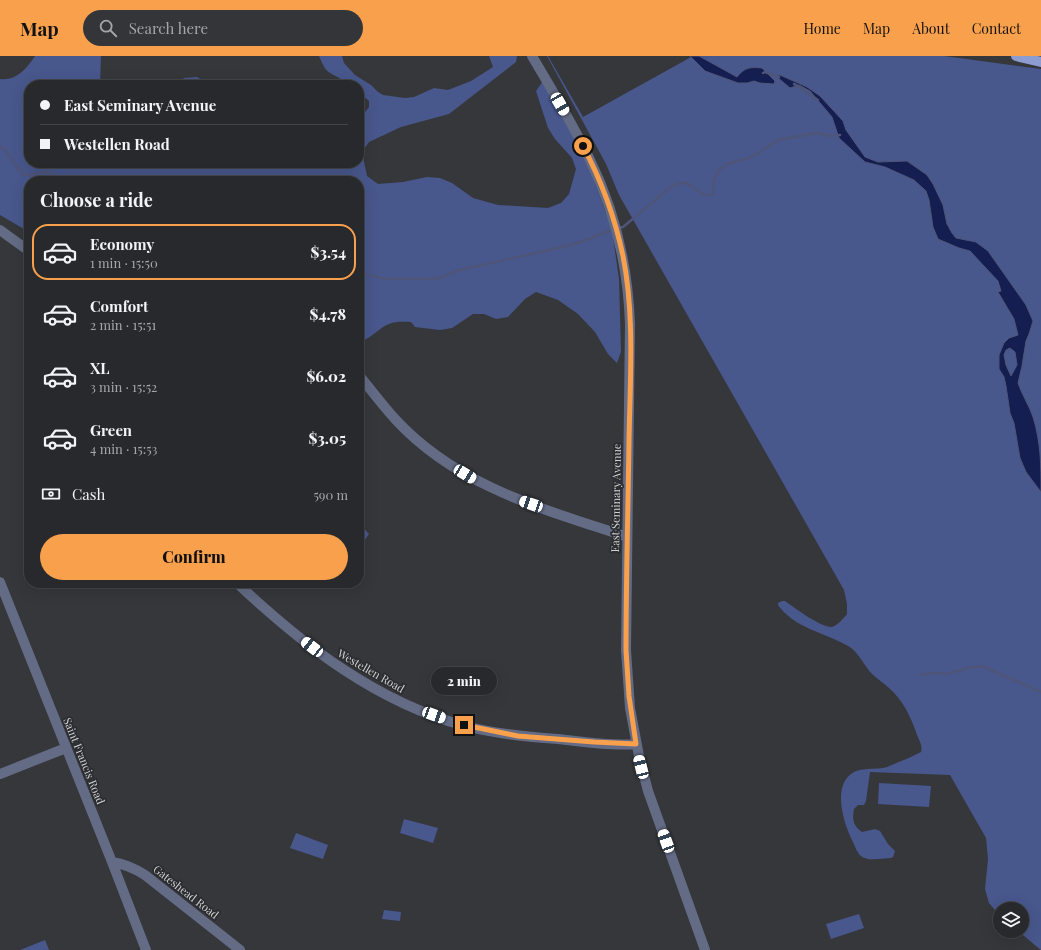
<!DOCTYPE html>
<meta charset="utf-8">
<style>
body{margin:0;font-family:"Playfair Display",serif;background:#343538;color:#f1f3f6;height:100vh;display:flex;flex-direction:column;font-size:15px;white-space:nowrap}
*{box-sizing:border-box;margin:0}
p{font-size:13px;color:#a5a6a9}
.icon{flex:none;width:22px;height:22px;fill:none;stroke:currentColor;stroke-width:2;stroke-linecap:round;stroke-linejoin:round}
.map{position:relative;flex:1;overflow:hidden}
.details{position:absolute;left:24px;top:120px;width:340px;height:412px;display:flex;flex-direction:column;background:#28292c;border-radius:16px;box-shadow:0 4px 16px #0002,0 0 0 1px #444548}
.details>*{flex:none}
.guide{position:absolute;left:24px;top:24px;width:340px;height:88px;border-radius:16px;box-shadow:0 4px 16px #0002,0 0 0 1px #444548;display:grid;align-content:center;height:88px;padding:0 16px;background:#28292c}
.tools{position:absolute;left:993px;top:846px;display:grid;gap:8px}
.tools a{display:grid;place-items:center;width:36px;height:36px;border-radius:50%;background:#28292c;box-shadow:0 4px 16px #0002,0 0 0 1px #444548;font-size:20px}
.end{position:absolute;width:18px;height:18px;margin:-9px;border:5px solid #f9a04d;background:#111;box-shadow:0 0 0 2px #111}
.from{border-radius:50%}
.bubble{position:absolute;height:28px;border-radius:14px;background:#28292c;box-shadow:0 4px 16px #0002,0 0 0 1px #444548;font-size:13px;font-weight:800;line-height:28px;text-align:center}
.car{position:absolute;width:12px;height:24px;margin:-12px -6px;border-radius:5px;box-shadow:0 0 3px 1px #0007;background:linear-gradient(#fff 24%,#345 0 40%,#fff 0 76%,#345 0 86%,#fff 0)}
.guide b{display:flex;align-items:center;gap:14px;height:38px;font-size:15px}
.guide b+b{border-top:1px solid #444548}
.guide i{width:10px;height:10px;background:#f1f3f6}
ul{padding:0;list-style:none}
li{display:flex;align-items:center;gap:12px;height:56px;margin:0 8px 6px;padding:0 8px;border:2px solid transparent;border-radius:16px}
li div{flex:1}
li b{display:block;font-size:15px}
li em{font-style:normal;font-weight:800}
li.active{border-color:#f9a04d}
li>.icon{width:36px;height:36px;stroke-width:1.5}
h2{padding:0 16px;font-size:18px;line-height:48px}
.pay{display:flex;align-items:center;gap:10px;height:44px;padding:0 16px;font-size:15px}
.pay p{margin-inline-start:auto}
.cta{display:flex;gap:8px;margin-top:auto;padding:8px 16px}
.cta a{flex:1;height:46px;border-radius:24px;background:#f9a04d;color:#111;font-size:16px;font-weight:800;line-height:46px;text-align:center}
header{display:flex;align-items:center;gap:24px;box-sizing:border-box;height:56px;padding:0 20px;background:#f9a04d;color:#111}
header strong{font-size:19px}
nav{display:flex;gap:22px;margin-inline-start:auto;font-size:14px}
.search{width:280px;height:36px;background:#343538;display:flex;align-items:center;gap:10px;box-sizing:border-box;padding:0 14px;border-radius:22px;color:#a5a6a9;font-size:15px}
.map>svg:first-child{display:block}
.green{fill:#48578c}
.water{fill:#151e50;stroke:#4e5578;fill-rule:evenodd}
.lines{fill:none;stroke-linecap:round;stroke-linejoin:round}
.stream{stroke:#4e5578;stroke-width:2.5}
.minor{stroke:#636b85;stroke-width:10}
.major{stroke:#8d9dd1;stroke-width:10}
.route{stroke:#f9a04d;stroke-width:5}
.labels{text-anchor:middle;stroke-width:3.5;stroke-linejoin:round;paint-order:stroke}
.street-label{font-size:11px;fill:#d3d4d6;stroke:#2c2d30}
</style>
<header>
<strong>Map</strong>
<div class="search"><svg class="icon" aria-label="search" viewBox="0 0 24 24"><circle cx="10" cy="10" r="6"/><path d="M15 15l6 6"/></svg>Search here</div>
<nav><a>Home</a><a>Map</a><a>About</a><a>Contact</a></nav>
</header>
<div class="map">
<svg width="1041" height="894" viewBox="0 0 1041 894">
<rect width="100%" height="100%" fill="#36373b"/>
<path class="green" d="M 35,0 L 101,0 L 100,29 L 29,29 L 29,107 L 359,107 L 359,64 L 369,51 L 369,45 L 359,36 L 359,29 C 348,29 350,27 341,23 C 326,15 326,16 319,0 L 342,0 L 344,7 L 355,19 L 371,29 L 378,36 L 383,39 L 405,42 L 414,41 L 434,32 L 448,34 L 471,25 L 493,11 L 489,0 L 517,0 L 516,6 L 449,58 L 401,71 L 369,86 L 362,96 L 367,120 L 378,128 L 403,126 L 427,121 L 440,122 L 452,127 L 473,142 L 498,149 L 548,152 L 561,147 L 569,138 L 576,113 L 572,102 L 555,83 L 548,72 L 536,35 L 543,25 L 556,45 L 591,116 L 612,174 L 619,223 L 621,296 L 617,307 L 608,298 L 595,276 L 578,258 L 558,244 L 536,236 L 525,243 L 508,261 L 496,263 L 484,258 L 473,258 L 452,272 L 440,274 L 415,271 L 411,266 C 404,266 397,265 389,268 C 378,272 373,282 359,286 L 359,125 L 29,125 L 29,176 L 0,159 L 0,23 C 17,25 27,12 35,0 Z
M 547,0 L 548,0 L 583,61 L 693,0 L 944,0 L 1041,13 L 1041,894 L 1018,875 L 1022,875 L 1022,853 L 1000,853 L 1000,860 L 989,847 L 985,833 L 988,803 L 986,782 L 950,719 L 870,716 L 866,745 L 864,749 L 858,749 L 854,753 C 852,763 853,770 862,776 L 875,773 L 880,775 L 888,788 L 895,795 L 893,801 L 891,802 C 883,802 867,806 861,800 C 857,797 855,790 853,786 C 845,771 834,738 847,722 C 857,709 874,715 887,711 C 898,706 910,702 921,696 C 923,690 919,684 917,679 C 911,661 903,644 889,632 C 884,627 877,623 872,618 C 864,610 859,596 848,590 C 824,576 794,572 778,549 L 778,547 L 782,545 L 785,545 C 795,552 820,571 832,571 C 837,570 844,562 847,558 L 847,548 L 844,534 L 619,139 L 606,108 Z
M 197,21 L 210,29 L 178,29 L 184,22 Z
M 359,467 L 369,478 L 362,488 L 359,489 Z
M 879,727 L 931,730 L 929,751 L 878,748 Z
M 404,763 L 438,772 L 433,787 L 400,777 Z
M 296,777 L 328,789 L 323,803 L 290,792 Z
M 384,854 L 401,856 L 400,865 L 382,863 Z
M 859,858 L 864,872 L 831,883 L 826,868 Z
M 45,884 L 49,894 L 20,894 Z"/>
<path class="water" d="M 690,0 L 699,0 L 737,21 C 745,11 750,11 762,12 L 775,25 L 774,28 L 760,27 L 754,25 L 747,27 L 738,27 L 705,15 Z
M 780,19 L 807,31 L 820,40 L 843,65 L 846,74 L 865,101 L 878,106 L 907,105 L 927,119 L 933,128 L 943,149 L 947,168 L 952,177 L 956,182 L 976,186 L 988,195 L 1026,249 L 1033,265 L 1029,278 L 1026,285 L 1022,310 L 1018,327 C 1022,339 1029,349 1033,361 C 1041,387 1041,409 1041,436 L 1026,416 L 1020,402 L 1014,367 L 1010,357 L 1006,330 L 1004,321 L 999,313 L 999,299 L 1004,287 L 1009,282 L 1018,279 L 1014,263 L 998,236 L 1001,235 L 998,225 L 970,195 L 959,192 L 938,183 L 933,171 L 929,144 L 926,135 L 914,124 L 885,111 L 865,106 L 839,82 L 832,61 L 810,35 L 799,29 L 790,32 L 776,20 ZM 1010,292 L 1015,296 L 1017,309 L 1011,320 L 1006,309 L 1004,299 L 1006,294 Z"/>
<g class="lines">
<path class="stream" d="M 763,17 L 765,16 L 779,21
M 794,28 C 803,32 809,39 818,44
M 0,90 C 11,97 14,111 24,119 C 42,120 44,108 60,125
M 618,172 L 623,171 L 670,132 C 675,129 680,126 685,127 C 696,129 703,144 713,138 L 714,123 L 720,113 L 728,108 L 749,102 L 759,97 L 777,84 L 817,77 L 831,80 L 840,79
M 359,216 L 384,223 L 436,223 L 460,214 L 567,190 L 592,182 L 614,173
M 920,619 L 933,617 L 947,618 L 967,612 L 982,610 L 1041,636"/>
<path class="minor" d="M 532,0 C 552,34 573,68 590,104 C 615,155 628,211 630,268 L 626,594 L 630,652 L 639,700 L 648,735 L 705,894
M 0,174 L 29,195
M 359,319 C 371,334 383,350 396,364 C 458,431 544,453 627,481
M 0,526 L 112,806 L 146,894
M 237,527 C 303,589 376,646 465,670 C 496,678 527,681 558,683 C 584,686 610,690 636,688
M 0,718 L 66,692
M 112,806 C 125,808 134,812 145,819 L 240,894"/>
<path class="major" d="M 1016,0 L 1041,6"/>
</g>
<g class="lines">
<path class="route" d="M 464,669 L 518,680 L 594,686 L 636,688 L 629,640 L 626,594 C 626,524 628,455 629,385 C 630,325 635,260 623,200 C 615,162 601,124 583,90"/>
</g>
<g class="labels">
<g class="street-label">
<text transform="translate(616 442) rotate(-89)" y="4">East Seminary Avenue</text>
<text transform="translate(371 615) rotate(30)" y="4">Westellen Road</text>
<text transform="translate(84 705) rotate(68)" y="4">Saint Francis Road</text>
<text transform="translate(186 836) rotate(38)" y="4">Gateshead Road</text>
</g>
</g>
</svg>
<div class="tools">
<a><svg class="icon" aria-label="layers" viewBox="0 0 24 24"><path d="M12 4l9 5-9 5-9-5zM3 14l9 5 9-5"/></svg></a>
</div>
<i class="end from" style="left:583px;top:90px"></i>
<i class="end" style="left:464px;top:669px"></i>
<div class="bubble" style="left:431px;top:611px;width:66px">2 min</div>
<i class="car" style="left:560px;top:48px;rotate:150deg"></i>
<i class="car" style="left:465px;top:418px;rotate:121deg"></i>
<i class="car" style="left:531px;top:448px;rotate:289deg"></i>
<i class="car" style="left:312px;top:591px;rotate:308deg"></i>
<i class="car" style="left:434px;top:659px;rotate:110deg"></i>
<i class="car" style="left:641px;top:711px;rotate:346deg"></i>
<i class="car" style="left:666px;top:785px;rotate:340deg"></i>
<div class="guide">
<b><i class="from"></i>East Seminary Avenue</b>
<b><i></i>Westellen Road</b>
</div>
<section class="details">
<h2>Choose a ride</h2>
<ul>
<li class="active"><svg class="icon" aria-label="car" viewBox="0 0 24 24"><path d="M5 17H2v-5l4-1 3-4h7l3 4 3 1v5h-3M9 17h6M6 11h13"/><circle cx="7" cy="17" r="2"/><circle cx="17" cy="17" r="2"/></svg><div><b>Economy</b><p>1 min · 15:50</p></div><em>$3.54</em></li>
<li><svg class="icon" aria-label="car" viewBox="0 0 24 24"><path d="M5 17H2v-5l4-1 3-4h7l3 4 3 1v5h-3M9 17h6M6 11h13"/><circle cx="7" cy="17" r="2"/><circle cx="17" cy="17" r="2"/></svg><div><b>Comfort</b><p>2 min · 15:51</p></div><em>$4.78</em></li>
<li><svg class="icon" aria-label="car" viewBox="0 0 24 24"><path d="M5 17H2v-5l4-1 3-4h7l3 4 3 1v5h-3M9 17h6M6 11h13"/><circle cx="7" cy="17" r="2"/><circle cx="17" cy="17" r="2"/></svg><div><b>XL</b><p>3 min · 15:52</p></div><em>$6.02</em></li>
<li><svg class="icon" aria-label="car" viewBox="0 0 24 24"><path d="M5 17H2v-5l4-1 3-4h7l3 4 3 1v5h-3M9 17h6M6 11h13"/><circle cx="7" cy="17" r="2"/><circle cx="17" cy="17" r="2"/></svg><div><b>Green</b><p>4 min · 15:53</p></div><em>$3.05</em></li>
</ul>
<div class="pay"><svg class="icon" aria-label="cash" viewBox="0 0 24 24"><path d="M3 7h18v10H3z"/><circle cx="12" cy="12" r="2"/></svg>Cash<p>590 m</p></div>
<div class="cta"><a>Confirm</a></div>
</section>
</div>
